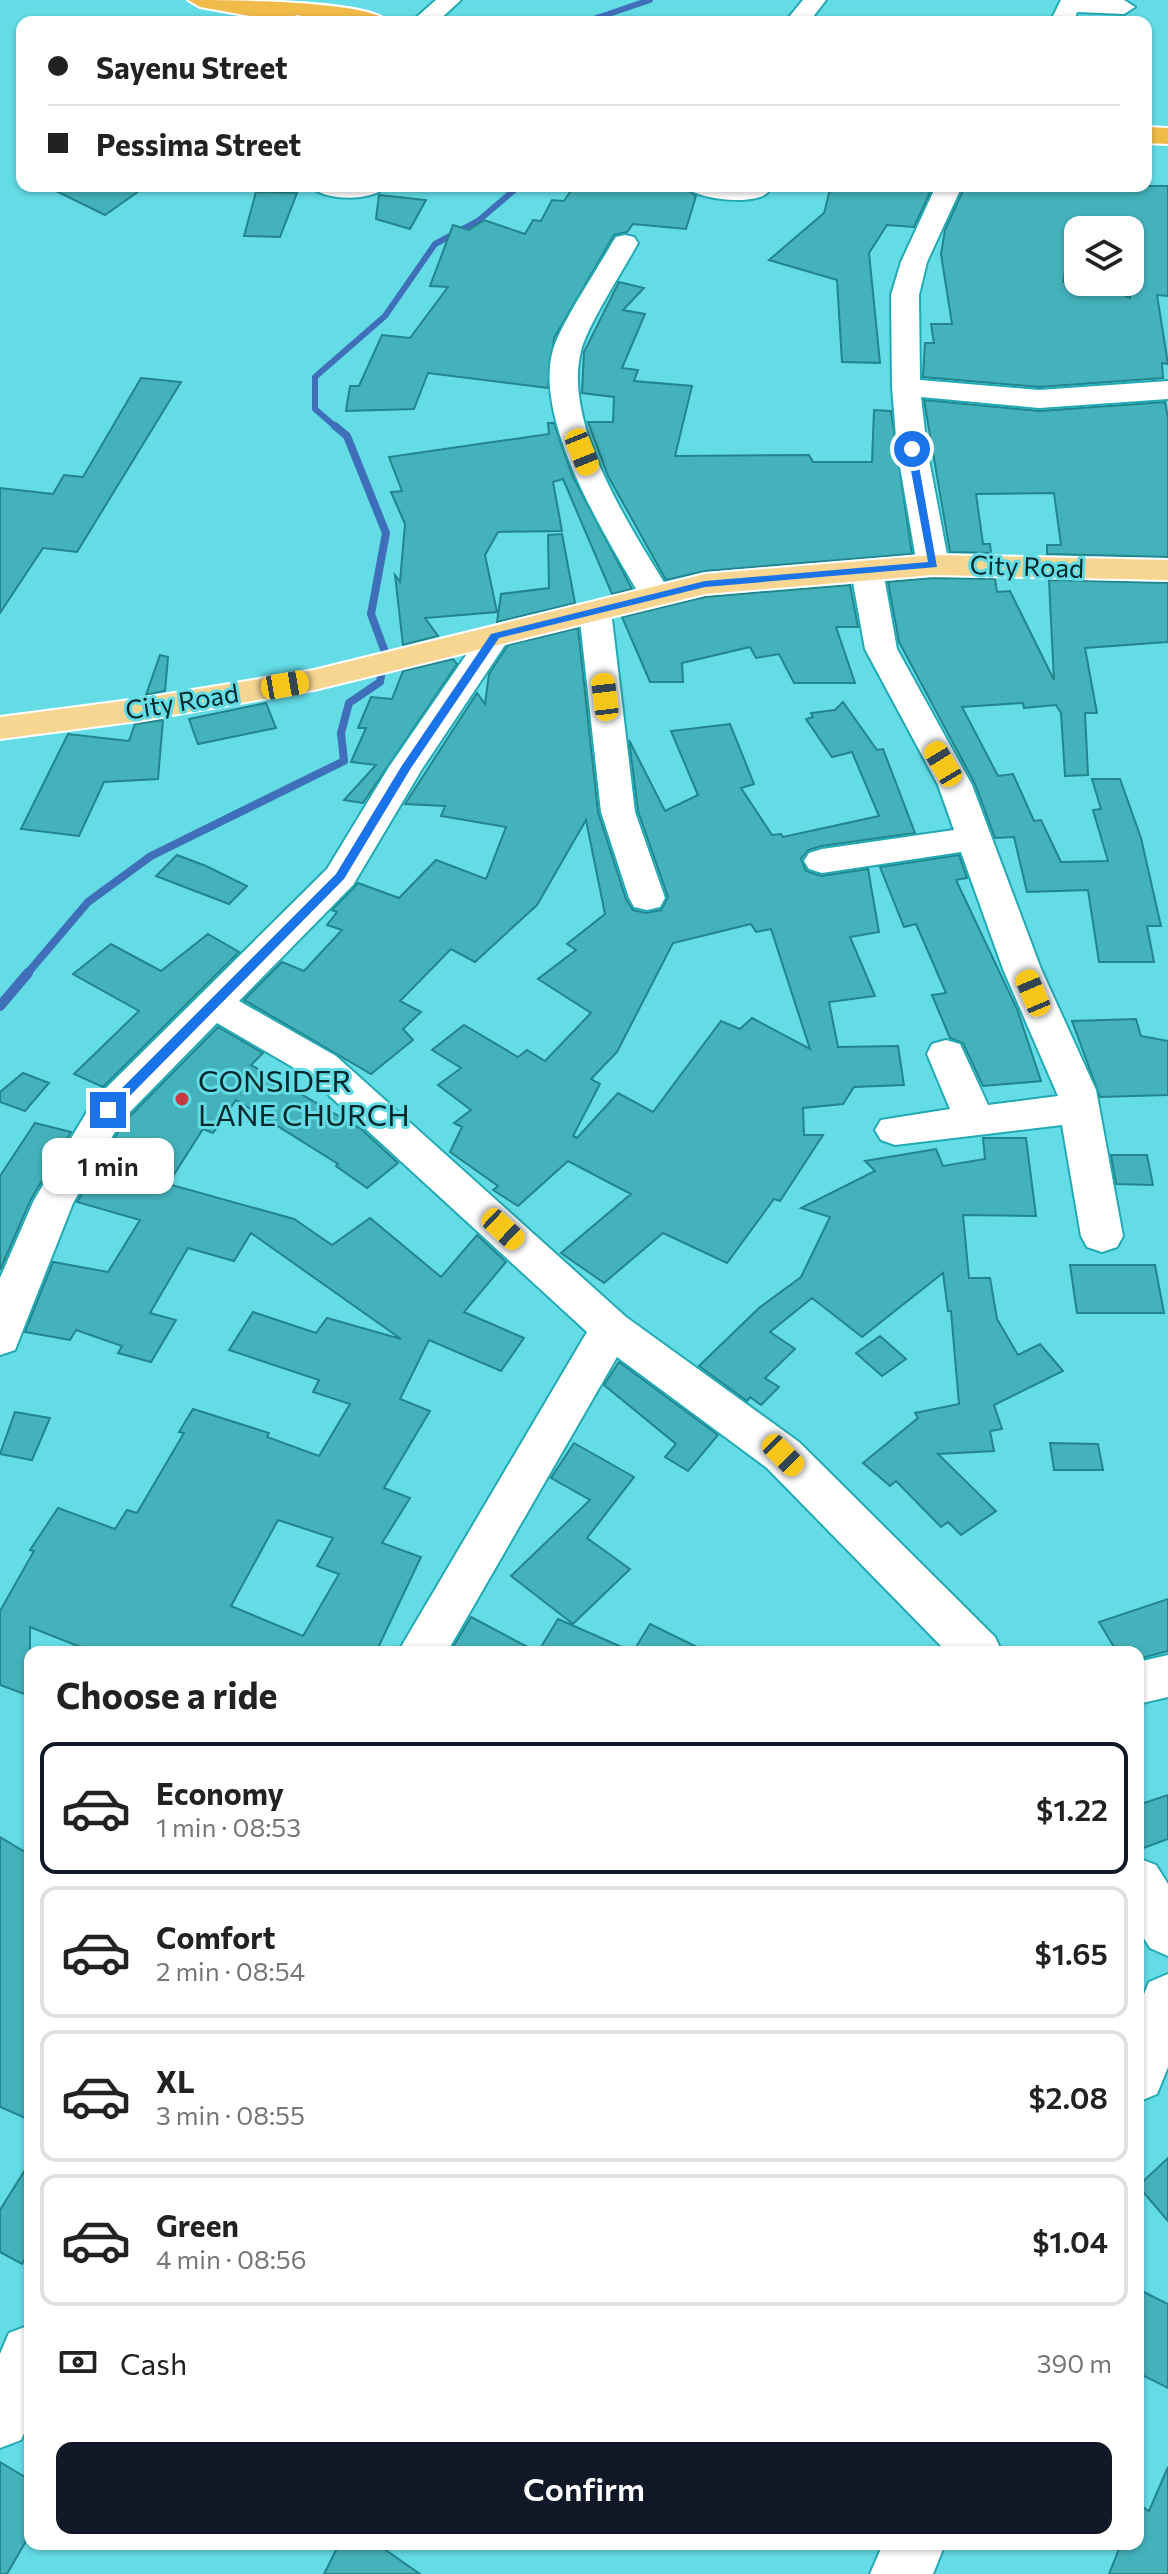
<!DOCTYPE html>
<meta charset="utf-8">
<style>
body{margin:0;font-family:Commissioner,sans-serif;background:#f6f6f6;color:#222;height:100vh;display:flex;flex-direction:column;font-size:30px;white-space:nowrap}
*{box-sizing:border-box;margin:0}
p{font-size:26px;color:#767676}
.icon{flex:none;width:44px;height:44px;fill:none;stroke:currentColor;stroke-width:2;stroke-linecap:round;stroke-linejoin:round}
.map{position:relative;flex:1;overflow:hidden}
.details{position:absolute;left:24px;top:1646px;width:1120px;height:904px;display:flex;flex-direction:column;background:#fff;border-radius:16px;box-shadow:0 2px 6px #0004}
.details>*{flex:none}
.top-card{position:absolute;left:16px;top:16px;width:1136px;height:176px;border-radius:16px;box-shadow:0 2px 6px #0004;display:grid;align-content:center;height:176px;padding:0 32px;background:#fff}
.fabs{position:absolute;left:1064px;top:216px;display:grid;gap:16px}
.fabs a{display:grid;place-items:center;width:80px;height:80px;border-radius:16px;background:#fff;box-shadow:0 2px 6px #0004;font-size:40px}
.end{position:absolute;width:36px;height:36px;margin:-18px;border:10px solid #1a73e8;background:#fff;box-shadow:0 0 0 4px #fff}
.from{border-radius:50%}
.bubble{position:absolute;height:56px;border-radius:16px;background:#fff;box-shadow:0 2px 6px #0004;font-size:26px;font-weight:600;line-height:56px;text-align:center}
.car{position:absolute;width:24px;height:48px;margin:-24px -12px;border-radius:10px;box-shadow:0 0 6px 2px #0007;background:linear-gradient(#f5c518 24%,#345 0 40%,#f5c518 0 76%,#345 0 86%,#f5c518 0)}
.top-card b{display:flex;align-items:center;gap:28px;height:76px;font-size:30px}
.top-card b+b{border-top:2px solid #e0e0e0}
.top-card i{width:20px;height:20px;background:#222}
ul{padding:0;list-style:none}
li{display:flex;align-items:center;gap:24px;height:132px;margin:0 16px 12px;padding:0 16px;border:4px solid #e0e0e0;border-radius:16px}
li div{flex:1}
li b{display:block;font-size:30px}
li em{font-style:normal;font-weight:600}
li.active{border-color:#111827}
li>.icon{width:72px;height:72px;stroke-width:1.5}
h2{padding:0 32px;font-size:36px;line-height:96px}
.pay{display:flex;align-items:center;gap:20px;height:88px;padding:0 32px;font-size:30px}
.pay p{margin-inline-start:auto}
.primary-button{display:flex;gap:16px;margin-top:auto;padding:16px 32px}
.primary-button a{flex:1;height:92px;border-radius:16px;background:#111827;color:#fff;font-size:32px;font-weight:600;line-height:92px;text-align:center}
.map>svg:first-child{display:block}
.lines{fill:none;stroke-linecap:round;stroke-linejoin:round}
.stream-far2{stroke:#3f6fb8;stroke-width:6}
.stream-far1{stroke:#3f6fb8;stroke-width:8}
.stream{stroke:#3f6fb8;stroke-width:10}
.building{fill:#44b2bb;stroke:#22848c;stroke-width:2;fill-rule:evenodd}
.minor-casing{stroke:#22aab4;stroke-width:4}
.major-casing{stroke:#fff;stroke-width:4}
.highway-casing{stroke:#fff;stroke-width:4}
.minor{fill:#fff;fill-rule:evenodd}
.major{fill:#f7d692;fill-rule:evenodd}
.highway{fill:#f1bb49;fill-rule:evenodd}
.route{fill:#1a73e8}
.poi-dot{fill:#c8383f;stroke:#63dce6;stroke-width:3}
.labels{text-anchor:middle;stroke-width:6;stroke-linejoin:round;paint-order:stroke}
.far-street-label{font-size:26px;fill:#00282b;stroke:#63dce6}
.poi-label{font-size:30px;fill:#00282b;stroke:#63dce6;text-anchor:start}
</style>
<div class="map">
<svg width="1168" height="2574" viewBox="0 0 1168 2574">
<rect width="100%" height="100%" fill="#63dce6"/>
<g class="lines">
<path class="stream-far2" d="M 585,22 L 650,0
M 337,428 L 315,409 L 315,377 L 385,316 L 435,244 L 478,221 L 519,186"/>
<path class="stream-far1" d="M 26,975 L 88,902 L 151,856 L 344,761 L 341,733 L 349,703 L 380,682 L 385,652 L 371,614 L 386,533 L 347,436 L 335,426"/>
<path class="stream" d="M 0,1006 L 28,973"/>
</g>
<path class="building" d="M 46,186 L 146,186 L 105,215 Z
M 574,186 L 682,186 L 696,196 L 686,229 L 633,224 L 627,232 L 614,235 L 554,338 L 548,388 L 428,373 L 414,409 L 346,411 L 350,386 L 359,386 L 382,335 L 410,338 L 448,287 L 430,286 L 453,225 L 469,230 L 484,220 L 525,234 L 533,220 L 541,221 L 552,200 L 564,201 Z
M 831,186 L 933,186 L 914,227 L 887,225 L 869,253 L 880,363 L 842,362 L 837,280 L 769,260 L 824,213 Z
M 965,186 L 1168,186 L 1168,296 L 1157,295 L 1168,364 L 1162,363 L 1163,378 L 1039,387 L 923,377 L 925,343 L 934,343 L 931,324 L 952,324 L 941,254 L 945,230 ZM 1074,224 L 1102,230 L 1130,230 L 1130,298 L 1096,282 L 1063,282 Z
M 256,192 L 297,193 L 280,237 L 244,236 Z
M 379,195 L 426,200 L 410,229 L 376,219 Z
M 619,282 L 644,288 L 623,310 L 645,314 L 622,368 L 638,370 L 634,381 L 692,386 L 675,456 L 809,455 L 813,462 L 872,462 L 874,410 L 891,411 L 912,554 L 705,571 L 666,580 L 608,476 L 588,422 L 613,422 L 614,397 L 582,393 L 584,352 Z
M 141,378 L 181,382 L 77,552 L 43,548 L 0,613 L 0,488 L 53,494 L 64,475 L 83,477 Z
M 924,400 L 1039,411 L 1165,402 L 1168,418 L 1168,557 L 1047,554 L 1047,545 L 1061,545 L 1054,493 L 976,494 L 983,544 L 990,544 L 991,553 L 950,552 Z
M 548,423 L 554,423 L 573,477 L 632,589 L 612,594 L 563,479 L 553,482 L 562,531 L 498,532 L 485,555 L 497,612 L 425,618 L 438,636 L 403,645 L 395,575 L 400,582 L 405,524 L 391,492 L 402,491 L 389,457 L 549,434 Z
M 562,534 L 575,603 L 497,622 L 501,594 L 549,588 L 548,535 Z
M 933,578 L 995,579 L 997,592 L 1010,591 L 1054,680 L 1049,580 L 1168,583 L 1168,642 L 1085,648 L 1097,713 L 1085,713 L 1088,775 L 1065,776 L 1061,713 L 1056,705 L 1024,708 L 1023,703 L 962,707 L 998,776 L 1013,774 L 1034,821 L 1041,820 L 1061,862 L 1108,861 L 1093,810 L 1101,809 L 1092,779 L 1120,779 L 1141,838 L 1161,926 L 1147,926 L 1154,962 L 1099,962 L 1088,890 L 1027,892 L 1014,837 L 995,838 L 975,784 L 899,642 L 888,582 Z
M 850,585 L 858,627 L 836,627 L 855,683 L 794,683 L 779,654 L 756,658 L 750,647 L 682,663 L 683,682 L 650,682 L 622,617 L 705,597 Z
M 578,628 L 598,812 L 626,899 L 633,910 L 646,913 L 661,910 L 668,897 L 638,811 L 629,740 L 665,811 L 698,795 L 671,731 L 730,724 L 754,784 L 741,788 L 772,835 L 781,834 L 783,837 L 879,816 L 852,752 L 832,757 L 806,719 L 813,717 L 811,713 L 835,710 L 843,702 L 877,750 L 883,749 L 915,833 L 821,846 L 808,850 L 801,859 L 806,871 L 821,876 L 868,869 L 879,932 L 850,937 L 875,996 L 829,1002 L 838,1047 L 898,1046 L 904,1085 L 854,1087 L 843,1104 L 803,1108 L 804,1135 L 823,1135 L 780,1201 L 774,1199 L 727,1263 L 663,1233 L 604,1283 L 561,1253 L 631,1194 L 568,1161 L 518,1206 L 493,1190 L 498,1186 L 450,1152 L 462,1127 L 454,1123 L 471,1110 L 438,1085 L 461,1068 L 432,1050 L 464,1025 L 518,1057 L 527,1050 L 545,1061 L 591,1013 L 538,979 L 576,950 L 567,944 L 605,914 L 586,820 L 537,905 L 475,962 L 451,949 L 400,1001 L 421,1012 L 403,1029 L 413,1040 L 371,1074 L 244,1000 L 282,962 L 304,971 L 342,930 L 327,925 L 337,912 L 332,910 L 358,883 L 399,898 L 436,860 L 486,879 L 506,827 L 441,816 L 445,806 L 405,804 L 477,693 L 485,704 L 489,674 L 508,645 ZM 751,924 L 756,932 L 771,929 L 810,1049 L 752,1018 L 740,1029 L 721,1021 L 653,1112 L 618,1093 L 577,1138 L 573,1136 L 600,1084 L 591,1079 L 617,1052 L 673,943 Z
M 160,655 L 168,657 L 165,691 L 146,695 Z
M 453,659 L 457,664 L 363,803 L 344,800 L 376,765 L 351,762 L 366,728 L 358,728 L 371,697 L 392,699 L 403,671 Z
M 266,703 L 276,728 L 198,744 L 189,719 Z
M 163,720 L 158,779 L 104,782 L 79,836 L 21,829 L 68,734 L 129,741 L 135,724 Z
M 177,855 L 206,866 L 247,886 L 229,904 L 156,876 Z
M 959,855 L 967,878 L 956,880 L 1017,1009 L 1041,1081 L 983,1086 L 963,1043 L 950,1038 L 932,995 L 946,993 L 916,924 L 904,927 L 880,867 Z
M 208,934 L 239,952 L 103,1087 L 74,1074 L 139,1011 L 73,974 L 111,944 L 161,971 Z
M 1136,1019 L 1141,1036 L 1168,1041 L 1168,1095 L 1100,1097 L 1072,1021 Z
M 218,1027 L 263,1053 L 251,1065 L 361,1129 L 398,1163 L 367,1188 L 336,1166 L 338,1164 L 236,1100 L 213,1133 L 203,1129 L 168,1184 L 294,1219 L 332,1245 L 370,1218 L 441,1277 L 477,1235 L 506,1262 L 464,1312 L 524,1338 L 501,1371 L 429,1340 L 400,1399 L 430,1411 L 384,1488 L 410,1498 L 382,1543 L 421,1557 L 376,1652 L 93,1652 L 30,1627 L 30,1696 L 0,1685 L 0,1611 L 34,1551 L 30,1550 L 58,1508 L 115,1529 L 127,1510 L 137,1513 L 184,1433 L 179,1432 L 193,1409 L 269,1433 L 267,1437 L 319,1456 L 350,1404 L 313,1392 L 319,1380 L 229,1350 L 253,1312 L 316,1333 L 327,1318 L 401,1339 L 251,1233 L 234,1261 L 188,1248 L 150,1313 L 176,1320 L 151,1362 L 118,1353 L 122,1346 L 76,1330 L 70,1340 L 25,1332 L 53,1262 L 108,1272 L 140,1220 L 77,1202 L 124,1122 ZM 278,1520 L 333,1538 L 317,1566 L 339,1574 L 303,1636 L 231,1606 Z
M 23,1073 L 49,1083 L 25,1111 L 0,1102 L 0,1092 Z
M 35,1123 L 71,1132 L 31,1199 L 0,1270 L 0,1176 Z
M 983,1138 L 1026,1138 L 1036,1216 L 963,1215 L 969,1278 L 990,1278 L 997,1319 L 1018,1355 L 1040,1344 L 1063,1371 L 994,1405 L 1002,1429 L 990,1431 L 994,1451 L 938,1454 L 996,1511 L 961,1535 L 948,1522 L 941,1527 L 896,1481 L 890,1486 L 863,1463 L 918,1418 L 915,1413 L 959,1404 L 951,1311 L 948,1311 L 943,1273 L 862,1337 L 812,1298 L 770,1332 L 795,1349 L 765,1378 L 779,1387 L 761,1405 L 750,1397 L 747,1401 L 699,1366 L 759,1308 L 801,1277 L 830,1217 L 801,1208 L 875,1171 L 865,1161 L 936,1149 L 943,1166 L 985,1159 Z
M 1111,1155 L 1147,1155 L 1153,1185 L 1116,1184 Z
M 1070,1265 L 1155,1265 L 1164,1313 L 1077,1313 Z
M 880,1336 L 906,1359 L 882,1376 L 856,1353 Z
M 619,1362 L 718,1435 L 688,1471 L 665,1457 L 676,1444 L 604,1385 Z
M 15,1412 L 50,1418 L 32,1460 L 0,1454 Z
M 574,1443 L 634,1477 L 587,1538 L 630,1569 L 573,1624 L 511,1576 L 590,1500 L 551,1478 Z
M 1050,1443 L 1098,1444 L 1103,1470 L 1054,1470 Z
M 1168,1599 L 1168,1651 L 1138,1659 L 1138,1652 L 1117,1652 L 1099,1622 Z
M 471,1617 L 537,1652 L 450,1652 Z
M 558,1619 L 633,1652 L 538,1652 Z
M 650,1624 L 707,1652 L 633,1652 Z
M 1168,1795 L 1168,1839 L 1138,1850 L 1138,1805 Z
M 0,1837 L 30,1855 L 30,2120 L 0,2107 Z
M 1168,2158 L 1168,2221 L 1138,2186 Z
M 30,2162 L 30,2251 L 22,2264 L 0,2252 L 0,2210 Z
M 1138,2289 L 1168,2304 L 1168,2388 L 1138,2373 Z
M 0,2462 L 30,2480 L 30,2534 L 7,2574 L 0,2574 Z
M 1168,2467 L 1168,2574 L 1109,2574 L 1121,2544 L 1138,2544 L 1138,2504 L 1149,2511 Z
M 339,2544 L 377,2544 L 420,2574 L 324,2574 Z"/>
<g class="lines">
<defs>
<path id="minor" d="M 436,0 L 461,0 L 437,22 L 411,22 Z
M 803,0 L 826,0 L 809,22 L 785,22 Z
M 1061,0 L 1124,0 L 1135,7 L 1124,14 L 1077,12 L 1074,22 L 1050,22 Z
M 311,186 L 386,186 C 374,202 322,201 311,186 Z
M 685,186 L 762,186 L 768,192 C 757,206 696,200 685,186 Z
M 936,186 L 962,186 L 927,262 L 919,295 L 920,380 L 1039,390 L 1168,381 L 1168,399 L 1039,408 L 921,397 L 927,449 L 949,565 L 944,572 L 922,572 L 917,565 L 897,449 L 892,387 L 891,295 L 901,262 Z
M 625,235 L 634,237 L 638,243 C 624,269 587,326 581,351 C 562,427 634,532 671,594 L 666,601 L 644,601 L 639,594 C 605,535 533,420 553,350 C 561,323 597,270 612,243 L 616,237 Z
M 867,562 L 878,564 L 883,571 L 897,649 L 972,785 L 1041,969 L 1096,1090 L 1123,1236 L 1117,1247 L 1102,1252 L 1087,1247 L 1081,1236 L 1062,1125 L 895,1145 L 881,1140 L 875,1130 L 881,1120 L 950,1109 L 927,1054 L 932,1044 L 946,1040 L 960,1044 L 988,1105 L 1058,1096 L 1003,969 L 961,852 L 822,873 L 809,869 L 804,861 L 809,853 L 822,849 L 954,830 L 938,785 L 865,649 L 851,571 L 856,564 Z
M 595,601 L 606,604 L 611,611 L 635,812 L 665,898 L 660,907 L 647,910 L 634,907 L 629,898 L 601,812 L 579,611 L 584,604 Z
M 495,626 L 506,629 L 511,636 L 422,769 L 353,885 L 239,1001 L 336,1056 L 626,1317 L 799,1442 L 995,1637 L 1002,1652 L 947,1652 L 767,1468 L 617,1357 L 447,1652 L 398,1652 L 587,1332 L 308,1076 L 217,1023 L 122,1120 L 73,1203 L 15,1350 L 0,1355 L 0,1278 L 34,1200 L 94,1100 L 327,869 L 389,767 L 484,629 Z
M 1168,1655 L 1168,1697 L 1138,1704 L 1138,1662 Z
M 1138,1858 L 1156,1865 L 1168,1884 L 1168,1956 L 1150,1948 L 1138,1929 Z
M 1168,1974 L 1168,2067 L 1157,2094 L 1138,2102 L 1138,2009 L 1149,1982 Z
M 30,2325 L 30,2420 L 21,2440 L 0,2448 L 0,2354 L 9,2333 Z
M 883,2544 L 945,2544 L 933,2574 L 870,2574 Z"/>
<path id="major" d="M 933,555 L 1168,560 L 1168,580 L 933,575 L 705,594 L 314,690 L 138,721 L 0,739 L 0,717 L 138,699 L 314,670 L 705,574 Z"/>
<path id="highway" d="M 188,0 C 220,0 372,0 388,22 L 336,22 L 296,15 L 292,20 L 283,22 L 200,7 Z
M 1146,127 L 1168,128 L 1168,144 L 1146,143 Z"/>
</defs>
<use href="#minor" class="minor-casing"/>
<use href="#major" class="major-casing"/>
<use href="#highway" class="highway-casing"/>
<use href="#minor" class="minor"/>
<use href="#major" class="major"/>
<use href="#highway" class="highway"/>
</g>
<path class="route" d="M 912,446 L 916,449 L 937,567 L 705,587 L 499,638 L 411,768 L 344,879 L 113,1113 L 104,1113 L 104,1106 L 336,874 L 401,767 L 491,634 L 705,581 L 928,562 L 907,449 Z"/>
<circle class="poi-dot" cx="182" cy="1099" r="8"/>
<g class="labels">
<g class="far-street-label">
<text transform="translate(1027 567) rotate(2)" y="9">City Road</text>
<text transform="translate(182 702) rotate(-9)" y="9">City Road</text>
</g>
<g class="poi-label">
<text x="198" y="1092">CONSIDER<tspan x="198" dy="34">LANE CHURCH</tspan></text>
</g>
</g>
</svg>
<div class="fabs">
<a><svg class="icon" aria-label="layers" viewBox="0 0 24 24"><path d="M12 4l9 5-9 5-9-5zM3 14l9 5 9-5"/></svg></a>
</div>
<i class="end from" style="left:912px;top:449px"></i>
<i class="end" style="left:108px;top:1110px"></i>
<div class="bubble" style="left:42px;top:1138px;width:132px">1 min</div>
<i class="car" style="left:582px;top:452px;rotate:158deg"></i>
<i class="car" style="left:285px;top:685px;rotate:80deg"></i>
<i class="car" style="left:605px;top:697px;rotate:353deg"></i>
<i class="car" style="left:943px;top:764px;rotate:329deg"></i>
<i class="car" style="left:1033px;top:993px;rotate:337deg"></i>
<i class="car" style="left:503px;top:1229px;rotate:133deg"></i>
<i class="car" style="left:783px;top:1455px;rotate:135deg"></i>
<div class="top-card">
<b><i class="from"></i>Sayenu Street</b>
<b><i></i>Pessima Street</b>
</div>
<section class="details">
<h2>Choose a ride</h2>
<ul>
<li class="active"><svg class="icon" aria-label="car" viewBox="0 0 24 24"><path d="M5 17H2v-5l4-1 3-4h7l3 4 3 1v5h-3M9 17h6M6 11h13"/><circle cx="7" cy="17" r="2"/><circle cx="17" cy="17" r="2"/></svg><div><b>Economy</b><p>1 min · 08:53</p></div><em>$1.22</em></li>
<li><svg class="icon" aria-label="car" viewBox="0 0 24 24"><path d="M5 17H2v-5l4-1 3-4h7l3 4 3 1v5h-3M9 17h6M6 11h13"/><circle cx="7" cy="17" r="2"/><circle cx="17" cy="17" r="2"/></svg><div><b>Comfort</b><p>2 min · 08:54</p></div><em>$1.65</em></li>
<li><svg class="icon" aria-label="car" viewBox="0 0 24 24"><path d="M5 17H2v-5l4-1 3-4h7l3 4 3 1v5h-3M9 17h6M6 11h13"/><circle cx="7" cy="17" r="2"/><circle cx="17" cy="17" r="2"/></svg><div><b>XL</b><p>3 min · 08:55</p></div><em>$2.08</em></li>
<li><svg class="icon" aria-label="car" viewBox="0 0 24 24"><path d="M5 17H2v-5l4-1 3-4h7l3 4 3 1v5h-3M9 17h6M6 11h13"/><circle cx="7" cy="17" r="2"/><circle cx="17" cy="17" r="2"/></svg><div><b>Green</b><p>4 min · 08:56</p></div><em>$1.04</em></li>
</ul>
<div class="pay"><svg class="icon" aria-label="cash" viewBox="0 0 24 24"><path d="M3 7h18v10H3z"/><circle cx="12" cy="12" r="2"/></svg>Cash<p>390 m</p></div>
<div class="primary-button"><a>Confirm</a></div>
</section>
</div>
